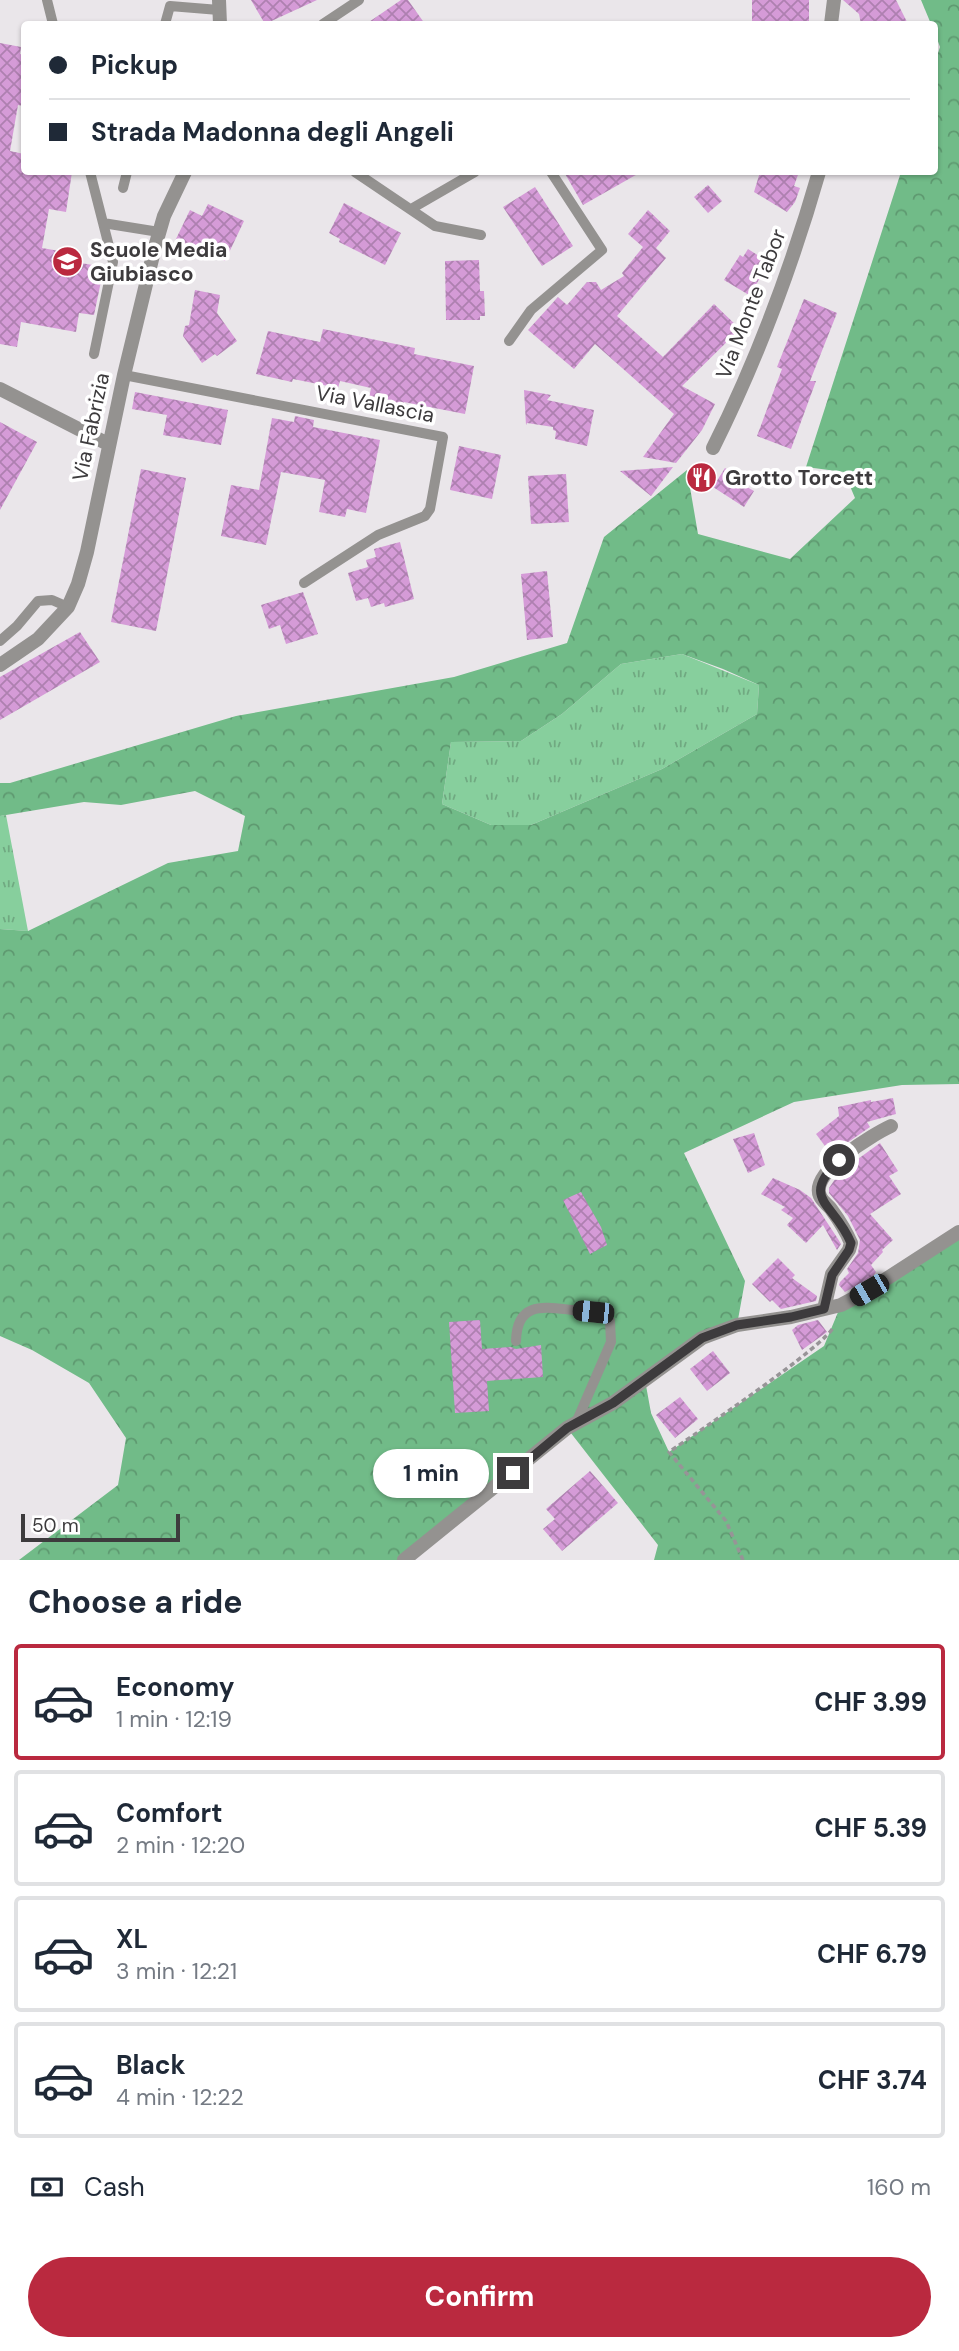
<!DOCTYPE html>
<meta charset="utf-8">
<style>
body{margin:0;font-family:"DM Sans",sans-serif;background:#f6f6f7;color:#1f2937;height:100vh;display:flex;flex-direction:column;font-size:26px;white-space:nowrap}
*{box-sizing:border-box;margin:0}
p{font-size:23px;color:#747a83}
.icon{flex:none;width:38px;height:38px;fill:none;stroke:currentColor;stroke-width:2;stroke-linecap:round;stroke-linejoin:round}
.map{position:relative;height:1560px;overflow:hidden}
.drawer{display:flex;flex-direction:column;background:#fff;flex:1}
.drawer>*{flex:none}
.hud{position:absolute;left:21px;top:21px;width:917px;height:154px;border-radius:7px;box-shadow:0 2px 5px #0004;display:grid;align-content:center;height:154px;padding:0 28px;background:#fff}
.scale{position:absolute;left:21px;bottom:18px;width:159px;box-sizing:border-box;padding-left:7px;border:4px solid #3d3b3d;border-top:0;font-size:19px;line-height:24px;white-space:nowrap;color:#3d3b3d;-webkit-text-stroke:5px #fff;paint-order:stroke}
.end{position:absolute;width:32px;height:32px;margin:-16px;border:9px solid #3d3b3d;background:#fff;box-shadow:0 0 0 4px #fff}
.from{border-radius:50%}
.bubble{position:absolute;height:49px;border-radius:24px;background:#fff;box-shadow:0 2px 5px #0004;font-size:23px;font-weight:700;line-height:49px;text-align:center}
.car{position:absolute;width:21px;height:42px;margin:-21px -10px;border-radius:9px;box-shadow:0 0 5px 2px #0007;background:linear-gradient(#222 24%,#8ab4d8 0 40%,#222 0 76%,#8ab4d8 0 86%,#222 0)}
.hud b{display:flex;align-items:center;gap:24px;height:66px;font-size:26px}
.hud b+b{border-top:2px solid #e0e1e3}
.hud i{width:18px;height:18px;background:#1f2937}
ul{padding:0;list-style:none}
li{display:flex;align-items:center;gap:21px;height:116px;margin:0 14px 10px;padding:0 14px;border:4px solid #e0e1e3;border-radius:7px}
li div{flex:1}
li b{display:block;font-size:26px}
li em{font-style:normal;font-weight:700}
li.selected{border-color:#ba293f}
li>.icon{width:63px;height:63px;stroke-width:1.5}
h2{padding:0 28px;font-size:32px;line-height:84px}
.pay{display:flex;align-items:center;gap:18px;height:77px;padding:0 28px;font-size:26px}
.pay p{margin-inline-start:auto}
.primary-button{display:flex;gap:14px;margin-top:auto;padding:14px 28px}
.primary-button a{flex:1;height:80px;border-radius:42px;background:#ba293f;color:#fff;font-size:28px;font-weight:700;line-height:80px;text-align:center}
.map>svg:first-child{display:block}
.grass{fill:url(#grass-tufts)}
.forest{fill:url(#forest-crowns);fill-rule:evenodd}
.building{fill:url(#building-cross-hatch)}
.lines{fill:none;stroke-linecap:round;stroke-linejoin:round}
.path{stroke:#979497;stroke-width:3.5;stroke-dasharray:5 3.5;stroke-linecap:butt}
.lane{stroke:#949290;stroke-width:10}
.street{stroke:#949290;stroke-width:14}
.route{stroke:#3d3b3d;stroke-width:9}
.labels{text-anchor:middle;stroke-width:7;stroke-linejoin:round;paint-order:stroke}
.poi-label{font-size:21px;font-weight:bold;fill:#3d3b3d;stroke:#fff;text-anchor:start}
.street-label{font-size:21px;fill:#3d3b3d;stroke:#fff}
</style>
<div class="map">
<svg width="959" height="1560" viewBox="0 0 959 1560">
<defs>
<pattern id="grass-tufts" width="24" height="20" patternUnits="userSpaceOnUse" patternTransform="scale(1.75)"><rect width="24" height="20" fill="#87cf9d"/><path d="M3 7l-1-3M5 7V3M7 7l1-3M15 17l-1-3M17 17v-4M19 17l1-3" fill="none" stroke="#70a981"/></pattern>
<pattern id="forest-crowns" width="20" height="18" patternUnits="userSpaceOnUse" patternTransform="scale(1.75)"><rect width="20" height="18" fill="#71bb88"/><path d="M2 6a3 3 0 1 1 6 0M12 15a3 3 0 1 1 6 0" fill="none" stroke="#5e9970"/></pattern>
<pattern id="building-cross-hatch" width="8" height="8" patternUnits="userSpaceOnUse" patternTransform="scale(1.75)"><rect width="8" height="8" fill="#d59bd7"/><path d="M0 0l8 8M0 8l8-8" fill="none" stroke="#ae80b0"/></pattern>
</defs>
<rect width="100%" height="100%" fill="#eae6ea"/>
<path class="grass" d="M 682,654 L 759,685 L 757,714 L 662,769 L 531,825 L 491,825 L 442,804 L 451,742 L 521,741 L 562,714 L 621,664 Z
M 6,815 L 28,931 L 0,929 L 0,816 Z"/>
<path class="forest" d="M 921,0 L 959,0 L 959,1084 L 902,1085 L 794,1102 L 684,1153 L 745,1281 L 737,1325 L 724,1329 L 645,1380 L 651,1413 L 669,1452 L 824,1346 L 841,1305 L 959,1238 L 959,1560 L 654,1560 L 658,1545 L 567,1428 L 404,1560 L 19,1560 L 118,1485 L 126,1438 L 89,1383 L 32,1350 L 0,1336 L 0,929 L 28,931 L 168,863 L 238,851 L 245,816 L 195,791 L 121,805 L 84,802 L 0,816 L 0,783 L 10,783 L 236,716 L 454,677 L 567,643 L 604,537 L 687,470 L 698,534 L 790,559 L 855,498 L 844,472 L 806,467 L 901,172 L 934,172 L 934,65 L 940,47 L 935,33 L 934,24 L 931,24 ZM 682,654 L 723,669 L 759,685 L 757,714 L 662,769 L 531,825 L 491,825 L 442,804 L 451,742 L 521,741 L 562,714 L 621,664 Z"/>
<path class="building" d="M 251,0 L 317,0 L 265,24 Z
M 401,0 L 408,0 L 425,24 L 366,24 Z
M 752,0 L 809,0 L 809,24 L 752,24 Z
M 843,0 L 896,0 L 908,24 L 861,24 L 859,14 Z
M 0,43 L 21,47 L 20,54 L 24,55 L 24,106 L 18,105 L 10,151 L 24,154 L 24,172 L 72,172 L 66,212 L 49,209 L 42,248 L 82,255 L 81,263 L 104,267 L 94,315 L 79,313 L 76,332 L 21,322 L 17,347 L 0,344 Z
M 564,172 L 641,172 L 583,205 Z
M 760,172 L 799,172 L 794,186 L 800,188 L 795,202 L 787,212 L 754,192 Z
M 708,185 L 722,201 L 708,213 L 694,197 Z
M 535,187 L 573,246 L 542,266 L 503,207 Z
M 344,203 L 401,233 L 385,265 L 339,242 L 340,239 L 329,233 Z
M 208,204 L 244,221 L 225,261 L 212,255 L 211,258 L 175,241 L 190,210 L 202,216 Z
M 648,210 L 670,231 L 656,248 L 666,258 L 617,316 L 663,357 L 714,304 L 740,329 L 682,386 L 715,404 L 702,430 L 676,463 L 643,457 L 674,414 L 595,344 L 574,369 L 528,330 L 558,297 L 567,305 L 587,282 L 596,282 L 601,290 L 624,276 L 622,273 L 643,247 L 628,234 Z
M 748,249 L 770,263 L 749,295 L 724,280 L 740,255 L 743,257 Z
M 479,260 L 480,291 L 484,291 L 485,316 L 480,316 L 480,320 L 446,320 L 445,261 Z
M 195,290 L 220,295 L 217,313 L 237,341 L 217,356 L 215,354 L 202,363 L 183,336 L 185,326 L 189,325 Z
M 804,299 L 837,313 L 810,381 L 816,381 L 791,449 L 757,436 L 782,369 L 777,367 Z
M 323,329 L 415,348 L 414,354 L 474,366 L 465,414 L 404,402 L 403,410 L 368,403 L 371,388 L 340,381 L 338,388 L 293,379 L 292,382 L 256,374 L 268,331 L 320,342 Z
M 524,390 L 551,395 L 547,400 L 594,410 L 587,446 L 555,439 L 556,431 L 553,430 L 553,427 L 527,423 L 526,425 Z
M 135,392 L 228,410 L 221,445 L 163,435 L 167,415 L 132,409 Z
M 295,416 L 314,420 L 313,427 L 380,440 L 366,513 L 347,509 L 345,517 L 319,512 L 325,480 L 281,472 L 266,545 L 221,536 L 231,485 L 259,490 L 272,418 L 294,422 Z
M 0,422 L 37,442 L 0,510 Z
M 459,446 L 501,455 L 492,499 L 450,490 Z
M 673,467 L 651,496 L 620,471 Z
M 725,468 L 750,484 L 747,487 L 754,491 L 744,507 L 713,487 Z
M 141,469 L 186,478 L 156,631 L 111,622 Z
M 566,474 L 569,522 L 531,524 L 528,476 Z
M 400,542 L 414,599 L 385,607 L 384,603 L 371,607 L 368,598 L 356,601 L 348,573 L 368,567 L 366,560 L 376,557 L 374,549 Z
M 547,571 L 553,637 L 527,640 L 521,574 Z
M 303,592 L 318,634 L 286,644 L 280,625 L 269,629 L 261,605 Z
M 80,632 L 100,662 L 0,720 L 0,677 Z
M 893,1098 L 896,1114 L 867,1122 L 870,1127 L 831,1154 L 816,1134 L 839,1116 L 838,1107 L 871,1100 L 871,1102 Z
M 754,1133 L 765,1165 L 748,1173 L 733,1139 Z
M 880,1143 L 898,1171 L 889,1176 L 901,1194 L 870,1214 L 893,1240 L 882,1250 L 883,1252 L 871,1265 L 876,1272 L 873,1276 L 845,1292 L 839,1285 L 840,1282 L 849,1273 L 847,1269 L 858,1253 L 860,1240 L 848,1216 L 829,1193 L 829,1188 L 840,1172 Z
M 773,1178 L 800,1190 L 811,1198 L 838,1239 L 841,1244 L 837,1250 L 823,1225 L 806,1243 L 787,1225 L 793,1218 L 781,1210 L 785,1207 L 761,1194 Z
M 581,1192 L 601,1227 L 607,1245 L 590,1254 L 563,1200 Z
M 778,1258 L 795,1275 L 792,1278 L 817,1296 L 816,1301 L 781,1309 L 772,1300 L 770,1302 L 752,1284 Z
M 480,1320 L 482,1349 L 511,1347 L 516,1349 L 541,1345 L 543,1377 L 487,1381 L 489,1411 L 455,1413 L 449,1322 Z
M 818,1320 L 827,1332 L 802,1350 L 792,1330 L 798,1325 Z
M 713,1351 L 730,1373 L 707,1391 L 690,1369 Z
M 680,1397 L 698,1419 L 675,1438 L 656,1415 Z
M 590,1471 L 618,1503 L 562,1551 L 543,1529 L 555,1519 L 546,1509 Z"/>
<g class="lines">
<path class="path" d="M 743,1560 L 726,1521 L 669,1452 C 695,1434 827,1345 834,1326"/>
<path class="lane" d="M 47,0 L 53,24
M 165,24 L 170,6 L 219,10
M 323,24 L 359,0
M 90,172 L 113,262 L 94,354
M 355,172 L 435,226 L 481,235
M 123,188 L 127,172
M 411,209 L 475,172
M 103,223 L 159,232
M 509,341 L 531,310 L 602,250 L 551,172
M 124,375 L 443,437 L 430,509 L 425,516 L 378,535 L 304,583
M 0,641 L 17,626 L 38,601 L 52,600 L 68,607
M 516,1341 C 517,1301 544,1307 573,1310 C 587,1311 600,1311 610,1321 L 611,1342 L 576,1423"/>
<path class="street" d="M 219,0 L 220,24
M 831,24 L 834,0
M 0,389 L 108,444
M 713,448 C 757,360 792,266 819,172
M 0,665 L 38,639 L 68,607 L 78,584 L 87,552 L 124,375 L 155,247 L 164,216 L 185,172
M 824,1309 L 832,1274 L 849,1250 L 851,1243 C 846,1231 839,1220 831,1209 C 828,1205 822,1201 820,1196 C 809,1172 874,1134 891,1126
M 404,1560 L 567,1428 L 613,1403 L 702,1338 L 737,1325 L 791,1317 L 841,1305 L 869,1290 L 959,1232"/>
</g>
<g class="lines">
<path class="route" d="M 513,1473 L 567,1428 L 613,1403 L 702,1338 L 737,1325 L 791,1317 L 824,1309 L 832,1275 L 849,1250 L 851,1243 C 834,1202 799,1200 839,1160"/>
</g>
<defs>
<symbol id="school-disc" viewBox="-11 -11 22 22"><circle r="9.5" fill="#ba293f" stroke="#fff"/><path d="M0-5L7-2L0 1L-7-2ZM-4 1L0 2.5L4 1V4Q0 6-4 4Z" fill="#fff"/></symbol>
<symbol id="restaurant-disc" viewBox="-11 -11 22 22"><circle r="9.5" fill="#ba293f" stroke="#fff"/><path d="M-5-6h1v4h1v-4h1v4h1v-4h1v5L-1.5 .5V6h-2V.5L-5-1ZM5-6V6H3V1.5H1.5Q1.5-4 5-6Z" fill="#fff"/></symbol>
</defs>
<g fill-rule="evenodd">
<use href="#school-disc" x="50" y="244" width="35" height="35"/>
<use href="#restaurant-disc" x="684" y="460" width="35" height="35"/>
</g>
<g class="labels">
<g class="poi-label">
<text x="90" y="257">Scuole Media<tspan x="90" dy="24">Giubiasco</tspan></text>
<text x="725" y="485">Grotto Torcett</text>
</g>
<g class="street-label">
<text transform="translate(751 304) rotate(-69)" y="7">Via Monte Tabor</text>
<text transform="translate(375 404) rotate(11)" y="7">Via Vallascia</text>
<text transform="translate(91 427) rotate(-78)" y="7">Via Fabrizia</text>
</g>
</g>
</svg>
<div class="scale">50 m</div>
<i class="end from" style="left:839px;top:1160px"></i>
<i class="end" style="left:513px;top:1473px"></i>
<div class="bubble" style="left:373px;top:1449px;width:116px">1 min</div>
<i class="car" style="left:869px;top:1290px;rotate:240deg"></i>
<i class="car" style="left:593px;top:1312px;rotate:276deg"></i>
<div class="hud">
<b><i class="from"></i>Pickup</b>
<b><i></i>Strada Madonna degli Angeli</b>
</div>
</div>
<section class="drawer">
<h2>Choose a ride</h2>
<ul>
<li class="selected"><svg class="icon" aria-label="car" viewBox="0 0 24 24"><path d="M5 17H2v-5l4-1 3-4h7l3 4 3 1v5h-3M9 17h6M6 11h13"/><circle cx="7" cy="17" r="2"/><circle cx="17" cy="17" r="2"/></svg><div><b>Economy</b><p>1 min · 12:19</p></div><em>CHF 3.99</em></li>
<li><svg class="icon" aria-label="car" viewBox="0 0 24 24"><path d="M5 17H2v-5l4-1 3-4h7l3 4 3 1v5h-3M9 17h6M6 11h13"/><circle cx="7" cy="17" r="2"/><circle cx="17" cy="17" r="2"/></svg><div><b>Comfort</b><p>2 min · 12:20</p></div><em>CHF 5.39</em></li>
<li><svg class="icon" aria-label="car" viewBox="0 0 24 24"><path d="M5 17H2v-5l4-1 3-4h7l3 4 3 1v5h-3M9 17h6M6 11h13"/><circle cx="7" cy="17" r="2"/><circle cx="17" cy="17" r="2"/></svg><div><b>XL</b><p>3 min · 12:21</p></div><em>CHF 6.79</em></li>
<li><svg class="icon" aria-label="car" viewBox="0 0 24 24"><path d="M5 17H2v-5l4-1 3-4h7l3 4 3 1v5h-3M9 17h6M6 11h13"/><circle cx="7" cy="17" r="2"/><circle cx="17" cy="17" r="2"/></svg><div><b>Black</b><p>4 min · 12:22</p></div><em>CHF 3.74</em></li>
</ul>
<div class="pay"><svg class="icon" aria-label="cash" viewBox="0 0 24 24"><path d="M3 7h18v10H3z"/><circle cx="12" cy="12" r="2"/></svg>Cash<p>160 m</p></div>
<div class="primary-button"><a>Confirm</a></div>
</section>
